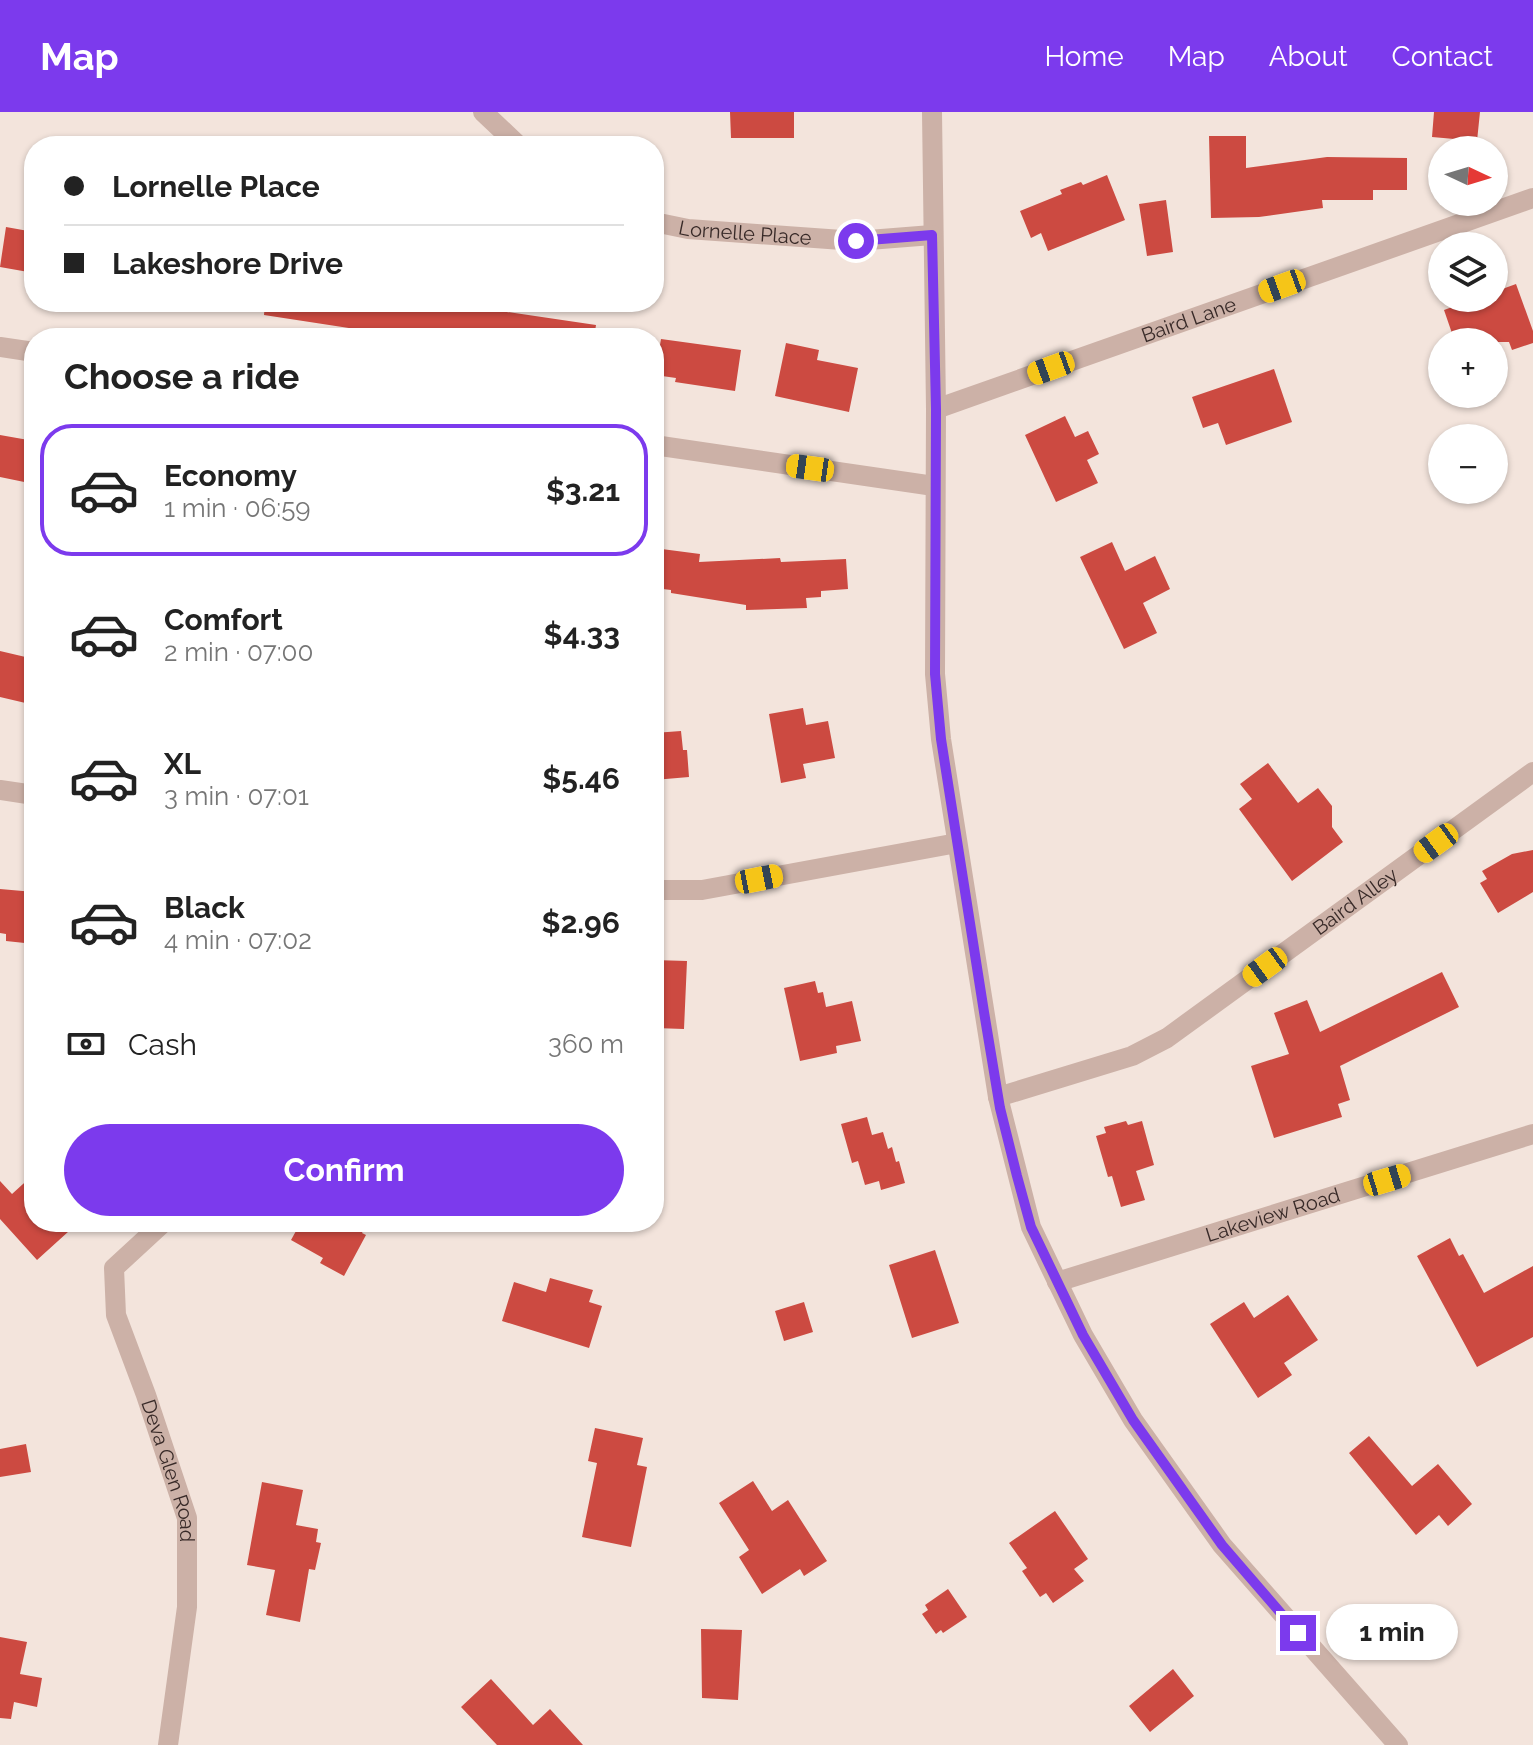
<!DOCTYPE html>
<meta charset="utf-8">
<style>
body{margin:0;font-family:Raleway,sans-serif;background:#f6f6f6;color:#222;height:100vh;display:flex;flex-direction:column;font-size:30px;white-space:nowrap}
*{box-sizing:border-box;margin:0}
p{font-size:26px;color:#767676}
.icon{flex:none;width:44px;height:44px;fill:none;stroke:currentColor;stroke-width:2;stroke-linecap:round;stroke-linejoin:round}
.map{position:relative;flex:1;overflow:hidden}
.drawer{position:absolute;left:24px;top:216px;width:640px;height:904px;display:flex;flex-direction:column;background:#fff;border-radius:32px;box-shadow:0 2px 6px #0004}
.drawer>*{flex:none}
.guide{position:absolute;left:24px;top:24px;width:640px;height:176px;border-radius:32px;box-shadow:0 2px 6px #0004;display:grid;align-content:center;height:176px;padding:0 40px;background:#fff}
.needle{width:52px;rotate:94deg}
.controls{position:absolute;left:1428px;top:24px;display:grid;gap:16px}
.controls a{display:grid;place-items:center;width:80px;height:80px;border-radius:50%;background:#fff;box-shadow:0 2px 6px #0004;font-size:40px}
.end{position:absolute;width:36px;height:36px;margin:-18px;border:10px solid #7c3aed;background:#fff;box-shadow:0 0 0 4px #fff}
.from{border-radius:50%}
.bubble{position:absolute;height:56px;border-radius:28px;background:#fff;box-shadow:0 2px 6px #0004;font-size:26px;font-weight:700;line-height:56px;text-align:center}
.car{position:absolute;width:24px;height:48px;margin:-24px -12px;border-radius:10px;box-shadow:0 0 6px 2px #0007;background:linear-gradient(#f5c518 24%,#345 0 40%,#f5c518 0 76%,#345 0 86%,#f5c518 0)}
.guide b{display:flex;align-items:center;gap:28px;height:76px;font-size:30px}
.guide b+b{border-top:2px solid #e0e0e0}
.guide i{width:20px;height:20px;background:#222}
ul{padding:0;list-style:none}
li{display:flex;align-items:center;gap:24px;height:132px;margin:0 16px 12px;padding:0 24px;border:4px solid transparent;border-radius:32px}
li div{flex:1}
li b{display:block;font-size:30px}
li em{font-style:normal;font-weight:700}
li.current{border-color:#7c3aed}
li>.icon{width:72px;height:72px;stroke-width:1.5}
h2{padding:0 40px;font-size:36px;line-height:96px}
.pay{display:flex;align-items:center;gap:20px;height:88px;padding:0 40px;font-size:30px}
.pay p{margin-inline-start:auto}
.primary-button{display:flex;gap:16px;margin-top:auto;padding:16px 40px}
.primary-button a{flex:1;height:92px;border-radius:48px;background:#7c3aed;color:#fff;font-size:32px;font-weight:700;line-height:92px;text-align:center}
header{display:flex;align-items:center;gap:48px;box-sizing:border-box;height:112px;padding:0 40px;background:#7c3aed;color:#fff}
header strong{font-size:38px}
nav{display:flex;gap:44px;margin-inline-start:auto;font-size:28px}
.map>svg:first-child{display:block}
.building{fill:#cc4a41}
.lines{fill:none;stroke-linecap:round;stroke-linejoin:round}
.minor{stroke:#ccb1a7;stroke-width:20}
.route{stroke:#7c3aed;stroke-width:10}
.labels{text-anchor:middle;stroke-width:7;stroke-linejoin:round;paint-order:stroke}
.street-label{font-size:20px;fill:#382a28;stroke:#fbefe8}
</style>
<header>
<strong>Map</strong>
<nav><a>Home</a><a>Map</a><a>About</a><a>Contact</a></nav>
</header>
<div class="map">
<svg width="1533" height="1633" viewBox="0 0 1533 1633">
<rect width="100%" height="100%" fill="#f3e4dc"/>
<path class="building" d="M 730,0 L 794,0 L 794,26 L 731,26 Z
M 1434,0 L 1480,0 L 1477,29 L 1432,25 Z
M 1209,24 L 1246,24 L 1246,56 L 1327,45 L 1407,46 L 1407,78 L 1373,78 L 1373,88 L 1322,88 L 1323,96 L 1259,105 L 1211,106 Z
M 1107,63 L 1125,108 L 1048,139 L 1041,121 L 1031,126 L 1020,99 L 1062,82 L 1060,78 L 1081,70 L 1083,73 Z
M 1166,88 L 1173,140 L 1147,144 L 1139,92 Z
M 6,115 L 34,120 L 34,161 L 0,155 Z
M 1516,172 L 1533,219 L 1533,231 L 1512,238 L 1509,230 L 1455,230 L 1444,198 L 1477,186 L 1494,186 L 1494,180 Z
M 265,190 L 439,190 L 596,213 L 594,226 L 414,226 L 264,203 Z
M 661,227 L 741,238 L 735,279 L 675,270 L 676,266 L 655,263 Z
M 786,231 L 819,238 L 817,248 L 858,256 L 849,300 L 775,284 Z
M 1274,257 L 1292,310 L 1226,333 L 1218,311 L 1203,316 L 1192,285 Z
M 1065,304 L 1075,325 L 1088,319 L 1099,342 L 1087,348 L 1098,371 L 1056,390 L 1025,323 Z
M 0,323 L 34,329 L 34,372 L 0,365 Z
M 1112,430 L 1125,459 L 1155,444 L 1170,477 L 1143,491 L 1157,521 L 1124,537 L 1080,445 Z
M 654,436 L 700,442 L 699,450 L 780,446 L 781,450 L 846,447 L 848,477 L 821,479 L 821,485 L 806,486 L 807,496 L 746,498 L 746,493 L 671,481 L 671,478 L 654,476 Z
M 0,539 L 34,547 L 34,593 L 0,585 Z
M 803,596 L 806,613 L 828,609 L 835,646 L 803,652 L 806,666 L 781,671 L 769,602 Z
M 681,619 L 683,638 L 687,638 L 689,665 L 654,668 L 654,621 Z
M 1268,651 L 1298,691 L 1318,676 L 1332,694 L 1332,715 L 1343,730 L 1292,769 L 1239,697 L 1252,687 L 1240,672 Z
M 1533,738 L 1533,780 L 1498,801 L 1480,771 L 1487,767 L 1482,759 L 1512,742 Z
M 0,777 L 34,780 L 34,832 L 6,829 L 6,822 L 0,821 Z
M 654,848 L 687,849 L 684,917 L 655,916 Z
M 1442,860 L 1459,895 L 1340,954 L 1350,988 L 1338,992 L 1342,1005 L 1274,1026 L 1251,954 L 1289,942 L 1274,901 L 1307,888 L 1320,920 Z
M 815,869 L 818,881 L 823,880 L 826,895 L 852,889 L 861,929 L 836,934 L 837,941 L 800,949 L 784,876 Z
M 867,1005 L 872,1023 L 883,1020 L 888,1037 L 892,1035 L 896,1050 L 899,1049 L 905,1071 L 881,1078 L 879,1069 L 865,1073 L 858,1049 L 852,1051 L 841,1012 Z
M 1126,1009 L 1128,1013 L 1142,1009 L 1154,1053 L 1136,1059 L 1145,1088 L 1121,1095 L 1112,1064 L 1108,1065 L 1096,1024 L 1106,1021 L 1104,1015 Z
M 34,1062 L 34,1110 L 79,1110 L 37,1148 L 0,1107 L 0,1069 L 12,1082 Z
M 301,1110 L 368,1110 L 362,1121 L 366,1123 L 344,1164 L 320,1151 L 323,1146 L 291,1128 Z
M 1450,1126 L 1459,1144 L 1463,1142 L 1484,1181 L 1533,1154 L 1533,1225 L 1477,1255 L 1417,1144 Z
M 935,1138 L 959,1211 L 912,1226 L 889,1153 Z
M 550,1166 L 593,1178 L 589,1190 L 602,1194 L 589,1236 L 502,1209 L 514,1170 L 546,1180 Z
M 1288,1183 L 1318,1228 L 1284,1251 L 1292,1263 L 1258,1286 L 1210,1212 L 1244,1190 L 1254,1206 Z
M 804,1190 L 813,1220 L 784,1229 L 775,1199 Z
M 595,1316 L 643,1326 L 637,1353 L 647,1355 L 631,1435 L 582,1425 L 597,1351 L 588,1349 Z
M 1369,1324 L 1412,1374 L 1438,1352 L 1472,1392 L 1448,1414 L 1439,1403 L 1416,1423 L 1349,1341 Z
M 26,1332 L 31,1360 L 0,1365 L 0,1337 Z
M 753,1369 L 772,1399 L 788,1388 L 827,1449 L 804,1464 L 800,1457 L 762,1482 L 739,1445 L 749,1438 L 719,1391 Z
M 262,1370 L 303,1378 L 296,1413 L 318,1417 L 316,1430 L 321,1431 L 315,1458 L 309,1457 L 300,1510 L 266,1503 L 275,1458 L 247,1453 Z
M 1055,1399 L 1088,1447 L 1074,1457 L 1084,1469 L 1053,1491 L 1046,1481 L 1040,1485 L 1022,1459 L 1027,1456 L 1009,1431 Z
M 948,1477 L 967,1505 L 943,1521 L 941,1518 L 936,1522 L 922,1502 L 928,1498 L 925,1493 Z
M 701,1517 L 742,1518 L 738,1588 L 702,1586 Z
M 0,1525 L 27,1530 L 20,1562 L 42,1566 L 37,1595 L 14,1590 L 11,1607 L 0,1606 Z
M 1173,1557 L 1194,1584 L 1150,1620 L 1129,1594 Z
M 491,1567 L 533,1613 L 550,1597 L 583,1633 L 497,1633 L 461,1595 Z"/>
<g class="lines">
<g class="minor">
<path d="M 483,0 L 519,34"/>
<path d="M 932,0 L 936,297 L 935,562 L 941,627 L 998,985 L 1031,1115 L 1083,1223 L 1133,1308 L 1222,1433 L 1398,1633"/>
<path id="s1" d="M 654,110 L 688,117 L 856,129 L 932,123"/>
<path d="M 0,235 L 34,240"/>
<path id="s2" d="M 936,297 L 1533,86"/>
<path d="M 654,333 L 934,374"/>
<path d="M 0,678 L 34,683"/>
<path d="M 654,778 L 702,778 L 957,731"/>
<path id="s3" d="M 998,985 L 1132,944 L 1167,926 L 1533,660"/>
<path id="s4" d="M 164,1110 L 114,1156 L 116,1203 L 146,1283 L 187,1406 L 187,1495 L 168,1633"/>
<path id="s5" d="M 1057,1170 L 1533,1022"/>
</g>
</g>
<g class="lines">
<path class="route" d="M 856,129 L 932,123 L 936,297 L 935,562 L 941,627 L 984,900 L 1000,996 L 1017,1064 L 1031,1115 L 1083,1223 L 1133,1308 L 1222,1433 L 1298,1521"/>
</g>
<g class="labels">
<g class="street-label">
<text dy="7" stroke="none"><textPath href="#s1" startOffset="92">Lornelle Place</textPath></text>
<text dy="7" stroke="none"><textPath href="#s2" startOffset="268">Baird Lane</textPath></text>
<text dy="7" stroke="none"><textPath href="#s3" startOffset="412">Baird Alley</textPath></text>
<text dy="7" stroke="none"><textPath href="#s5" startOffset="226">Lakeview Road</textPath></text>
<text dy="7" stroke="none"><textPath href="#s4" startOffset="280">Deva Glen Road</textPath></text>
</g>
</g>
</svg>
<div class="controls">
<a><svg class="needle" viewBox="-14 -14 28 28"><path d="M0-13l5 13h-10z" fill="#e53935"/><path d="M0 13l5-13h-10z" fill="#767676"/></svg></a>
<a><svg class="icon" aria-label="layers" viewBox="0 0 24 24"><path d="M12 4l9 5-9 5-9-5zM3 14l9 5 9-5"/></svg></a>
<a>+</a>
<a>−</a>
</div>
<i class="end from" style="left:856px;top:129px"></i>
<i class="end" style="left:1298px;top:1521px"></i>
<div class="bubble" style="left:1326px;top:1492px;width:132px">1 min</div>
<i class="car" style="left:1282px;top:174px;rotate:250deg"></i>
<i class="car" style="left:1051px;top:256px;rotate:250deg"></i>
<i class="car" style="left:810px;top:356px;rotate:278deg"></i>
<i class="car" style="left:1436px;top:731px;rotate:234deg"></i>
<i class="car" style="left:759px;top:767px;rotate:79deg"></i>
<i class="car" style="left:1265px;top:855px;rotate:234deg"></i>
<i class="car" style="left:1387px;top:1068px;rotate:73deg"></i>
<div class="guide">
<b><i class="from"></i>Lornelle Place</b>
<b><i></i>Lakeshore Drive</b>
</div>
<section class="drawer">
<h2>Choose a ride</h2>
<ul>
<li class="current"><svg class="icon" aria-label="car" viewBox="0 0 24 24"><path d="M5 17H2v-5l4-1 3-4h7l3 4 3 1v5h-3M9 17h6M6 11h13"/><circle cx="7" cy="17" r="2"/><circle cx="17" cy="17" r="2"/></svg><div><b>Economy</b><p>1 min · 06:59</p></div><em>$3.21</em></li>
<li><svg class="icon" aria-label="car" viewBox="0 0 24 24"><path d="M5 17H2v-5l4-1 3-4h7l3 4 3 1v5h-3M9 17h6M6 11h13"/><circle cx="7" cy="17" r="2"/><circle cx="17" cy="17" r="2"/></svg><div><b>Comfort</b><p>2 min · 07:00</p></div><em>$4.33</em></li>
<li><svg class="icon" aria-label="car" viewBox="0 0 24 24"><path d="M5 17H2v-5l4-1 3-4h7l3 4 3 1v5h-3M9 17h6M6 11h13"/><circle cx="7" cy="17" r="2"/><circle cx="17" cy="17" r="2"/></svg><div><b>XL</b><p>3 min · 07:01</p></div><em>$5.46</em></li>
<li><svg class="icon" aria-label="car" viewBox="0 0 24 24"><path d="M5 17H2v-5l4-1 3-4h7l3 4 3 1v5h-3M9 17h6M6 11h13"/><circle cx="7" cy="17" r="2"/><circle cx="17" cy="17" r="2"/></svg><div><b>Black</b><p>4 min · 07:02</p></div><em>$2.96</em></li>
</ul>
<div class="pay"><svg class="icon" aria-label="cash" viewBox="0 0 24 24"><path d="M3 7h18v10H3z"/><circle cx="12" cy="12" r="2"/></svg>Cash<p>360 m</p></div>
<div class="primary-button"><a>Confirm</a></div>
</section>
</div>
